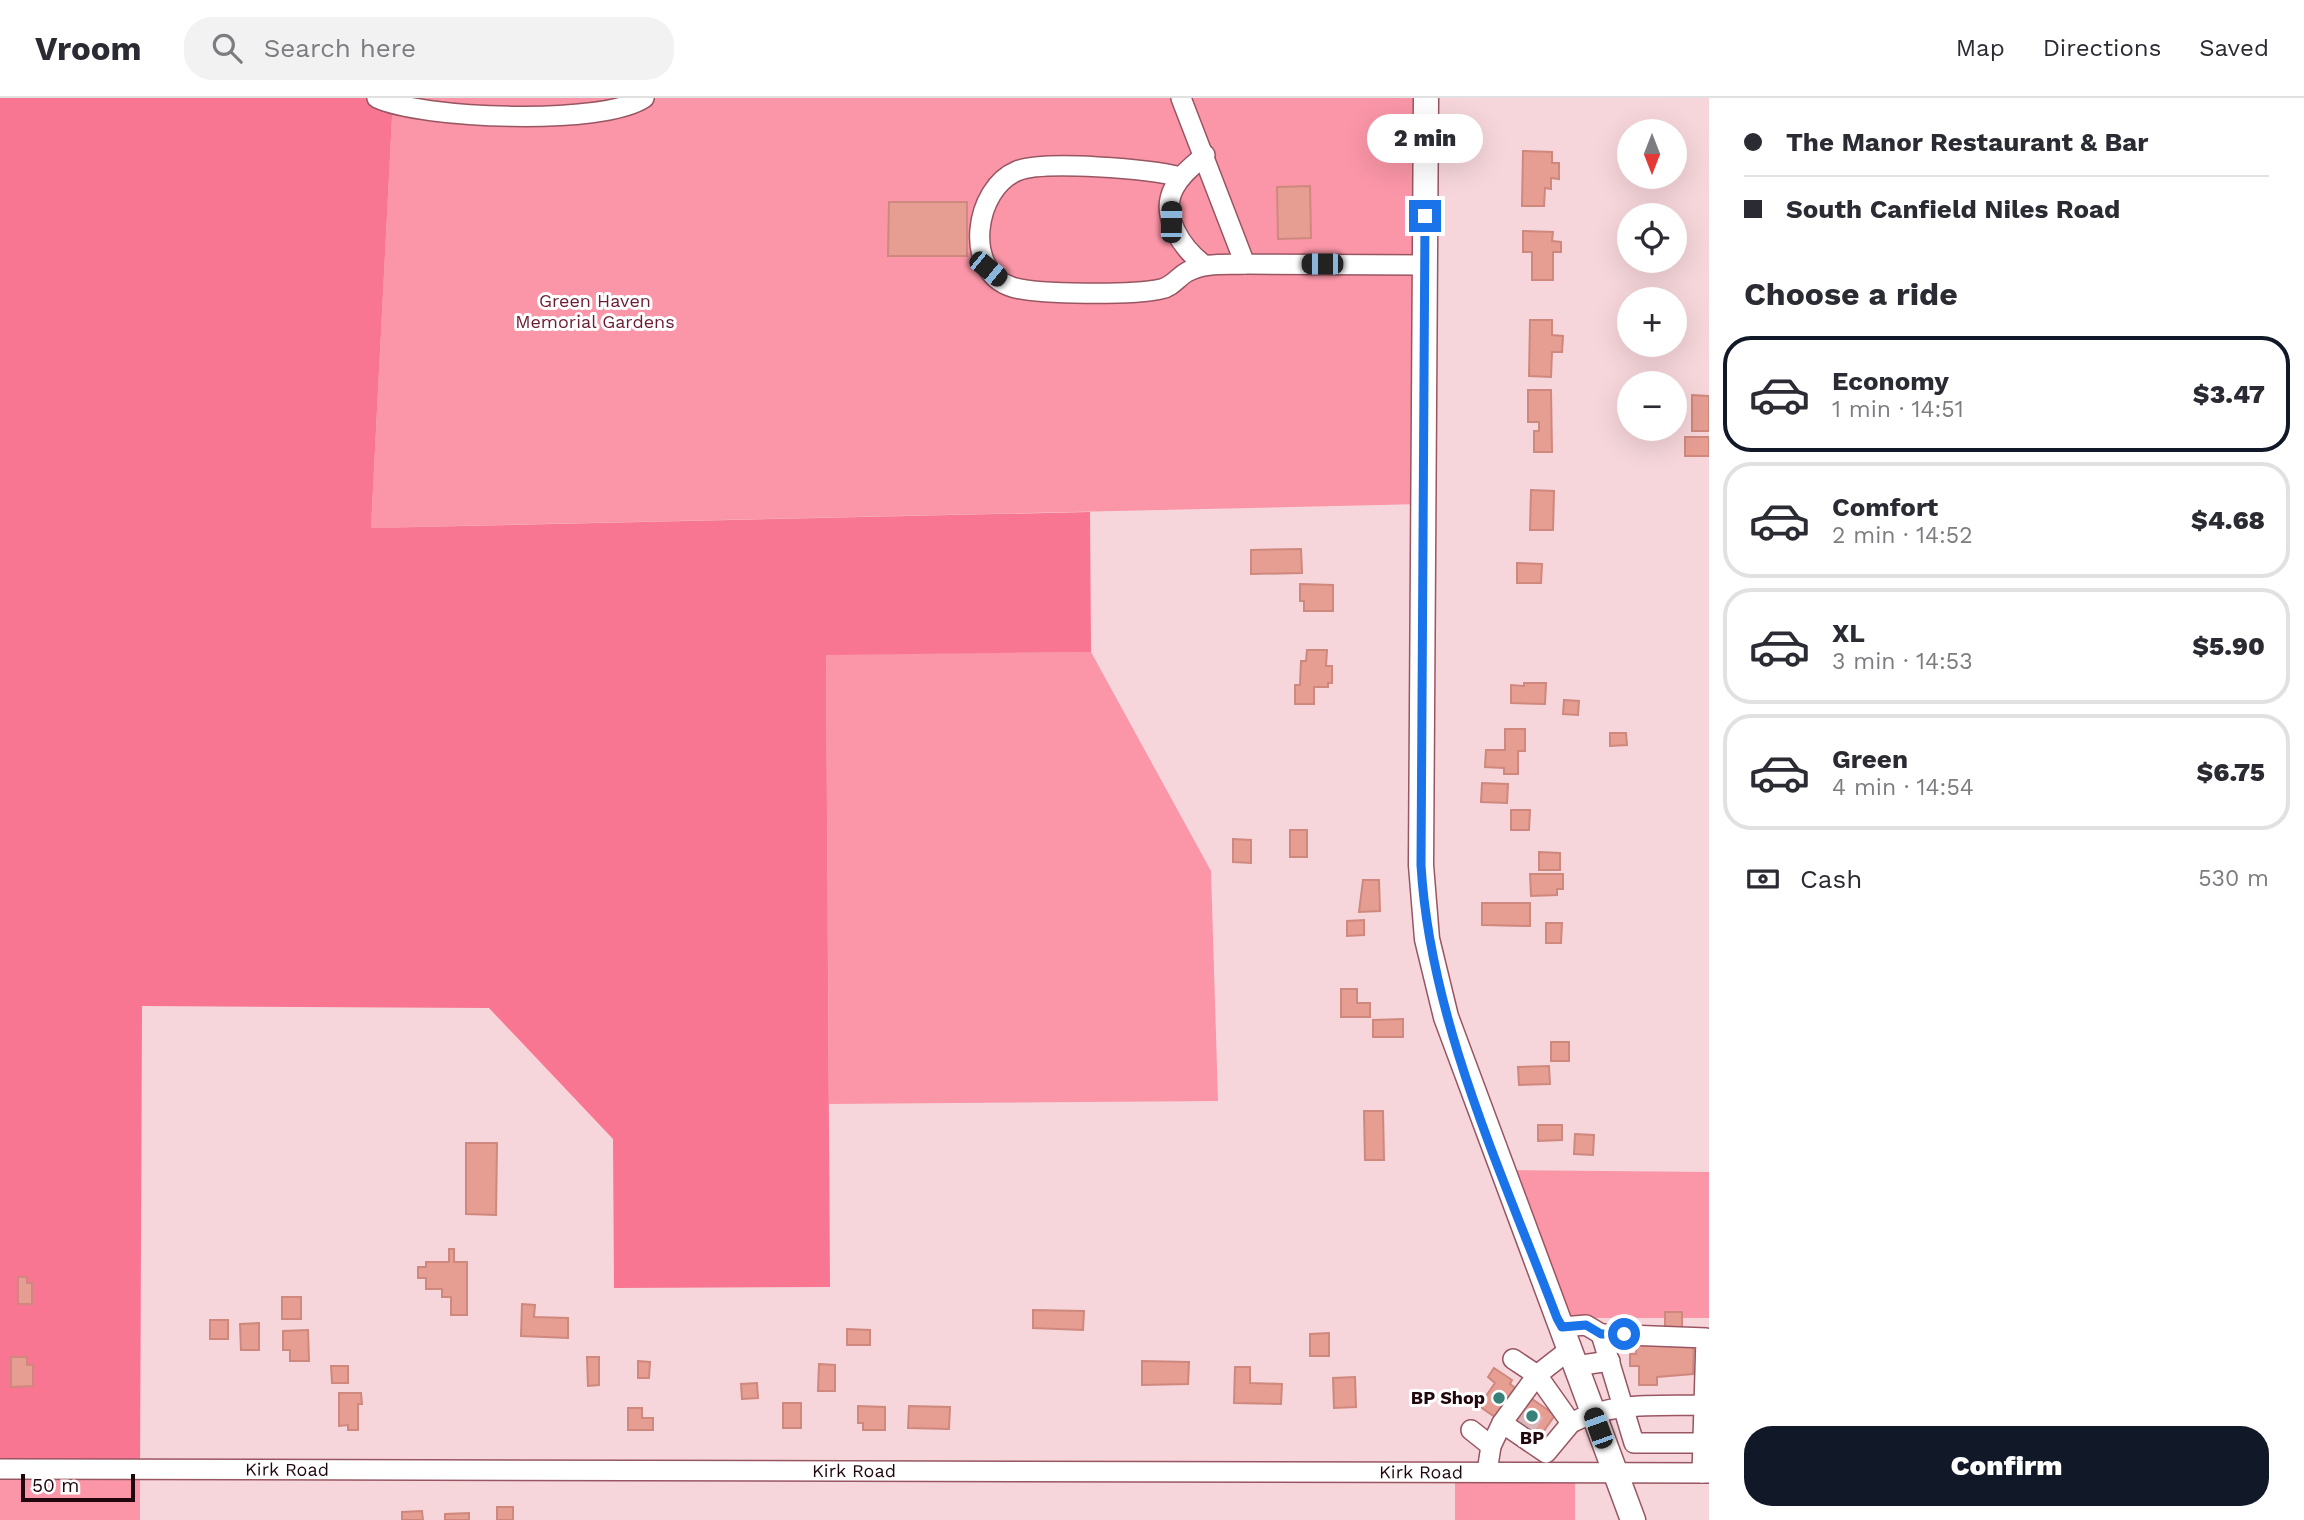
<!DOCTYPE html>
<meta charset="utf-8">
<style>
body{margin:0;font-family:"Work Sans",sans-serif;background:#f2f2f3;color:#2b2b33;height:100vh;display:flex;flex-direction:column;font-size:26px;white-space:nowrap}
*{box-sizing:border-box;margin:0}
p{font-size:23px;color:#7c7c81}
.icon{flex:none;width:38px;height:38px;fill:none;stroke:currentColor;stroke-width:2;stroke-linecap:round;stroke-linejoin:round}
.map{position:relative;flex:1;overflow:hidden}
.sheet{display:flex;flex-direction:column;background:#fff;width:595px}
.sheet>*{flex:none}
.guide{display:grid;align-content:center;height:154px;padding:0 35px;background:#fff}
.needle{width:46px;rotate:180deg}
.fabs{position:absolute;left:1617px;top:21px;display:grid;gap:14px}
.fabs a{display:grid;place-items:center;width:70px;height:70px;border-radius:50%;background:#fff;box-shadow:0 7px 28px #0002;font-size:35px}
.scale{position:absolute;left:21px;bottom:18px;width:114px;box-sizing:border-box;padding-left:7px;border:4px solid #20070d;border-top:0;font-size:19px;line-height:24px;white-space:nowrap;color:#20070d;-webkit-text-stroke:5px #fff;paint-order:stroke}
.end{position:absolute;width:32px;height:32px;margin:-16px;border:9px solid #1a73e8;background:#fff;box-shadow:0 0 0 4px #fff}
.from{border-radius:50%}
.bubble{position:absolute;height:49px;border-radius:24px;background:#fff;box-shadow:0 7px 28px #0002;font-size:23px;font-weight:800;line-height:49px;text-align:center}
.car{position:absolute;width:21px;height:42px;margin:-21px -10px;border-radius:9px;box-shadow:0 0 5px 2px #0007;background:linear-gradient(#222 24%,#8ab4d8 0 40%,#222 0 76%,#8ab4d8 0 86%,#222 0)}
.guide b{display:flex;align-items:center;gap:24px;height:66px;font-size:26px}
.guide b+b{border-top:2px solid #e1e1e2}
.guide i{width:18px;height:18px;background:#2b2b33}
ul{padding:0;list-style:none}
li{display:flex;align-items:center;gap:21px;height:116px;margin:0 14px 10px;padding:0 21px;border:4px solid #e1e1e2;border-radius:28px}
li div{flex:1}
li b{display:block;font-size:26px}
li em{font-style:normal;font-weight:800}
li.active{border-color:#111827}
li>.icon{width:63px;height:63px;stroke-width:1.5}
h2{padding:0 35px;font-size:32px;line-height:84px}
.pay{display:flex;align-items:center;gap:18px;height:77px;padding:0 35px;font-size:26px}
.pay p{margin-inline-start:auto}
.button{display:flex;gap:14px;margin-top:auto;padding:14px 35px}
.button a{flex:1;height:80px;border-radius:28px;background:#111827;color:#fff;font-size:28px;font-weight:800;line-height:80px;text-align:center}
header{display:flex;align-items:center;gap:42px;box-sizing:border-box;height:98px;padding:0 35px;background:#fff;border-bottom:2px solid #e1e1e2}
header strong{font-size:33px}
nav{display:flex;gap:38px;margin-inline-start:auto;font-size:24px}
.search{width:490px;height:63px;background:#f2f2f3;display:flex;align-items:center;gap:18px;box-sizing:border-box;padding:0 24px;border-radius:28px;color:#7c7c81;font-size:26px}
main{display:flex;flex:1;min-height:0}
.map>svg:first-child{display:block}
.green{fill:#fa96a7}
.forest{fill:#f87691}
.building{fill:#e69e93;stroke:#ce887d;stroke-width:2}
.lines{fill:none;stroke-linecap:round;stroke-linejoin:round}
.minor-tunnel{stroke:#d6b7bb;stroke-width:19;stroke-dasharray:19 10;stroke-linecap:butt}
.minor-casing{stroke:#985662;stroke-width:22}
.major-casing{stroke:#985662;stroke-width:27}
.minor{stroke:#fff;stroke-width:19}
.major{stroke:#fff;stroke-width:24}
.route{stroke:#1a73e8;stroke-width:9}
.poi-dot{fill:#38807a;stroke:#fff;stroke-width:2.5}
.labels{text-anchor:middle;stroke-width:6;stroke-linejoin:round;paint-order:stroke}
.park-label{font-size:18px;fill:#6c1b31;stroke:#fff}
.poi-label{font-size:18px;font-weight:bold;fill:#20070d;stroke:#fff;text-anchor:end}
.street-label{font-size:18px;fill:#20070d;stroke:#fff}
</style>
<header>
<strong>Vroom</strong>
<div class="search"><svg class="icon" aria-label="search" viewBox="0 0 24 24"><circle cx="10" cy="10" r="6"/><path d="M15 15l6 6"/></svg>Search here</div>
<nav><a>Map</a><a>Directions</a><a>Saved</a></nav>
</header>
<main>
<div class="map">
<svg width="1709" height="1422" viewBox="0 0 1709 1422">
<rect width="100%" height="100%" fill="#f6d6da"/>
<path class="green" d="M 393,0 L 1426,0 L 1423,406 L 371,430 Z
M 1091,554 L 1211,773 L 1218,1003 L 829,1006 L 826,556 Z
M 1501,1072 L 1709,1074 L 1709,1220 L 1557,1220 Z
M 0,1371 L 140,1371 L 140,1422 L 0,1422 Z
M 1455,1374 L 1575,1374 L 1575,1422 L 1455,1422 Z"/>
<path class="forest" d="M 0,0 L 393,0 L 371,430 L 1090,414 L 1091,554 L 826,557 L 830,1189 L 614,1190 L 613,1041 L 489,910 L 142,908 L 140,1371 L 0,1371 Z"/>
<path class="building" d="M 1523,53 L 1552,54 L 1552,65 L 1559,65 L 1559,81 L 1551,80 L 1551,91 L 1545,90 L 1544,108 L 1522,108 Z
M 1310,88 L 1311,140 L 1278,141 L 1277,89 Z
M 889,104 L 967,104 L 967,158 L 888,158 Z
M 1523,133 L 1553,134 L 1552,143 L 1561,144 L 1561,154 L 1553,154 L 1553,182 L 1532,182 L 1532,154 L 1523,154 Z
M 1530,222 L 1552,222 L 1552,237 L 1563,238 L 1562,254 L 1552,254 L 1551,279 L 1529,278 Z
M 1528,292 L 1551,292 L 1552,354 L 1534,354 L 1534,333 L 1539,333 L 1539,324 L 1528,324 Z
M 1692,297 L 1709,298 L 1709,333 L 1692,333 Z
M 1685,339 L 1709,339 L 1709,358 L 1685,358 Z
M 1531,392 L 1554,393 L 1553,432 L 1530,432 Z
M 1301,451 L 1302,475 L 1251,476 L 1251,452 Z
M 1517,465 L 1542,466 L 1541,485 L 1517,485 Z
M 1300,486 L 1333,487 L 1333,513 L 1304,513 L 1304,503 L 1300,503 Z
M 1307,552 L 1327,552 L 1326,568 L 1332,568 L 1332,585 L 1328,585 L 1328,589 L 1314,589 L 1314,606 L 1295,606 L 1295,587 L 1300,587 L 1301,563 L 1306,563 Z
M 1524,585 L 1546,585 L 1545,606 L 1511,605 L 1511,587 L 1524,588 Z
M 1564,602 L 1579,603 L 1578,617 L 1563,616 Z
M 1505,631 L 1525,631 L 1525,653 L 1518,653 L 1518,676 L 1504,676 L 1504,670 L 1485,669 L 1486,652 L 1505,652 Z
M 1610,635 L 1626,635 L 1627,647 L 1610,648 Z
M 1482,685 L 1508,686 L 1507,705 L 1481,704 Z
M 1511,712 L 1530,712 L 1529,732 L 1511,732 Z
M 1290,732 L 1307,732 L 1307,759 L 1290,759 Z
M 1233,741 L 1251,742 L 1251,765 L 1233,764 Z
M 1539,754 L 1560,755 L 1560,772 L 1539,772 Z
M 1530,776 L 1563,776 L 1563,791 L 1557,791 L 1557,797 L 1531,798 Z
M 1363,782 L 1379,782 L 1380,813 L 1359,814 Z
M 1482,805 L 1530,805 L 1530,828 L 1482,827 Z
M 1364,822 L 1364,837 L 1347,838 L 1347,823 Z
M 1546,825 L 1562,825 L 1561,845 L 1546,845 Z
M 1341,891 L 1357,891 L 1357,905 L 1370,905 L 1370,919 L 1341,919 Z
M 1403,921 L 1403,939 L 1373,939 L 1373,922 Z
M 1551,944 L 1569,944 L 1569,963 L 1551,963 Z
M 1549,968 L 1550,986 L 1519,987 L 1518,969 Z
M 1364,1013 L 1383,1013 L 1384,1062 L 1365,1062 Z
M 1538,1027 L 1562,1027 L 1562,1042 L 1538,1043 Z
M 1575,1036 L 1594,1037 L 1593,1057 L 1574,1056 Z
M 466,1045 L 497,1045 L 496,1117 L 466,1116 Z
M 449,1151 L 454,1151 L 454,1164 L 467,1164 L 467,1217 L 451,1217 L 451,1199 L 442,1199 L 442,1191 L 426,1191 L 426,1180 L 418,1180 L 418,1169 L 426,1169 L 426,1164 L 449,1164 Z
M 18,1179 L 27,1179 L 27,1185 L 32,1185 L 32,1206 L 18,1206 Z
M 282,1199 L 301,1199 L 301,1221 L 282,1221 Z
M 522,1206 L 535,1207 L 534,1219 L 568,1220 L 568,1240 L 521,1238 Z
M 1033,1212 L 1084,1213 L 1083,1232 L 1033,1230 Z
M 1665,1214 L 1682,1214 L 1682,1231 L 1665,1232 Z
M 210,1222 L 228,1222 L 228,1241 L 210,1241 Z
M 259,1225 L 259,1252 L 241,1252 L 240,1226 Z
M 847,1231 L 870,1232 L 870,1247 L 847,1247 Z
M 308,1232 L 309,1263 L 290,1263 L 290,1252 L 283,1252 L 283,1233 Z
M 1329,1235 L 1329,1258 L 1310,1258 L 1310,1236 Z
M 1637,1245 L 1694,1245 L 1693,1276 L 1657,1279 L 1657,1287 L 1639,1287 L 1639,1268 L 1630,1268 L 1630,1256 L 1636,1256 Z
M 11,1259 L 27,1259 L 27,1267 L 33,1267 L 33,1288 L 11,1289 Z
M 587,1259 L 599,1259 L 599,1287 L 588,1288 Z
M 638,1263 L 650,1264 L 649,1280 L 638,1280 Z
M 1142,1263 L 1189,1264 L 1188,1286 L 1142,1287 Z
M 819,1266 L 835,1267 L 835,1293 L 818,1293 Z
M 331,1268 L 348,1268 L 348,1285 L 332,1285 Z
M 1235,1269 L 1250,1269 L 1250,1285 L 1282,1286 L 1281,1306 L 1234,1305 Z
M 1494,1270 L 1512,1282 L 1510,1286 L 1518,1292 L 1498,1321 L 1479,1308 L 1495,1285 L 1488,1279 Z
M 1355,1279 L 1356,1309 L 1334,1310 L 1333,1280 Z
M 757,1285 L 758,1300 L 742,1301 L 741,1286 Z
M 339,1295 L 361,1295 L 362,1306 L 358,1306 L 358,1332 L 348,1332 L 348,1327 L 339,1328 Z
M 1525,1296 L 1555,1317 L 1539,1340 L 1509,1319 Z
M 783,1305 L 801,1305 L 801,1330 L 783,1330 Z
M 858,1308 L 885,1309 L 885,1332 L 863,1332 L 863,1325 L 858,1325 Z
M 909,1308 L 950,1309 L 949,1331 L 908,1330 Z
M 628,1310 L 642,1310 L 642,1320 L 653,1320 L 653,1332 L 628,1332 Z
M 497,1409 L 513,1409 L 513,1422 L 497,1422 Z
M 422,1413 L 423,1422 L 402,1422 L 402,1414 Z
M 469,1415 L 469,1422 L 445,1422 L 445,1416 Z"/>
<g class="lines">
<path class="minor-tunnel" d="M 1525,1330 L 1540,1307"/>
<defs>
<g id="minor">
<path d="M 377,0 C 422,21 603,28 644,0"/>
<path d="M 1181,0 L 1245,166 L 1425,167"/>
<path d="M 1181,79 C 1150,71 1043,62 1017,73 C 975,90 962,173 1012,189 C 1037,197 1135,197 1161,191 C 1172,189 1178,179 1187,174 C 1205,164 1226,167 1245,166"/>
<path d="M 1204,167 C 1183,151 1159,118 1174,90 C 1181,76 1194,67 1205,57"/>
<path d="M 1562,1229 L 1586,1227 L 1601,1236"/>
<path d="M 1569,1252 L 1537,1277 L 1571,1325 C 1612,1303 1658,1308 1704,1307"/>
<path d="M 1513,1261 L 1537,1277 L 1502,1325 L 1546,1355 L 1571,1325"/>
<path d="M 1575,1268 L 1610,1263"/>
<path d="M 1471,1332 L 1491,1348"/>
<path id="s1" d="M 0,1371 L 1709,1375"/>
<path d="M 1487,1374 L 1491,1348 L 1502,1325"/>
<path d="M 1702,1375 C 1703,1330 1705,1285 1706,1240 L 1601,1236 L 1634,1345 L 1709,1345"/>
</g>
<path id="major" d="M 1426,0 L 1421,767 L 1427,841 L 1446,919 L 1633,1422"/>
</defs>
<use href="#minor" class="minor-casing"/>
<use href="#major" class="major-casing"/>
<use href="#minor" class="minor"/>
<use href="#major" class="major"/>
</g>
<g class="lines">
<path class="route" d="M 1425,118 L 1421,767 C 1430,922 1502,1075 1557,1220 L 1562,1229 L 1586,1227 L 1601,1236 L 1624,1236"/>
</g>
<g class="poi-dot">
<circle cx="1499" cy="1300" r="7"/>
<circle cx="1532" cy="1318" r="7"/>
</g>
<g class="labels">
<g class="park-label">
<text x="595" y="209">Green Haven<tspan x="595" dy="21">Memorial Gardens</tspan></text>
</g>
<g class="poi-label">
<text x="1485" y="1306">BP Shop</text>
<text x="1532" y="1346" text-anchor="middle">BP</text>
</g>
<g class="street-label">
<text dy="6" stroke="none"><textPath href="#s1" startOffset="287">Kirk Road</textPath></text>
<text dy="6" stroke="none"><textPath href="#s1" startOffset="854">Kirk Road</textPath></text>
<text dy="6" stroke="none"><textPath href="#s1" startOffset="1421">Kirk Road</textPath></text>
</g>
</g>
</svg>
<div class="fabs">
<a><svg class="needle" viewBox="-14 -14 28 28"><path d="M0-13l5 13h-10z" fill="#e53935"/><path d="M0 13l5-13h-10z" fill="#7c7c81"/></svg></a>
<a><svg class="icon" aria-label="locate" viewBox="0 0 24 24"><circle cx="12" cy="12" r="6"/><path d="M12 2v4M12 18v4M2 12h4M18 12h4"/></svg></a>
<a>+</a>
<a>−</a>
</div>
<div class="scale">50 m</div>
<i class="end from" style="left:1624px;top:1236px"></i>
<i class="end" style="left:1425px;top:118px"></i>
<div class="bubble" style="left:1367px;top:16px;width:116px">2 min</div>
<i class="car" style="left:1171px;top:124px;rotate:1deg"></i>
<i class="car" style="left:1322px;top:166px;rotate:270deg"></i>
<i class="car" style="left:988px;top:171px;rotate:129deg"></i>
<i class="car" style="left:1598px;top:1330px;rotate:340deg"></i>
</div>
<section class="sheet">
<div class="guide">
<b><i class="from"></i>The Manor Restaurant &amp; Bar</b>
<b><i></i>South Canfield Niles Road</b>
</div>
<h2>Choose a ride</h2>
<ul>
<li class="active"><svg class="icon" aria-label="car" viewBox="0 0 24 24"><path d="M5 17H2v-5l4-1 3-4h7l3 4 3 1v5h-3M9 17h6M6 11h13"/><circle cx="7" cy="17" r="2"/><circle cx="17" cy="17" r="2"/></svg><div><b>Economy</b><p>1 min · 14:51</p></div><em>$3.47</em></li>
<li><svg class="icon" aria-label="car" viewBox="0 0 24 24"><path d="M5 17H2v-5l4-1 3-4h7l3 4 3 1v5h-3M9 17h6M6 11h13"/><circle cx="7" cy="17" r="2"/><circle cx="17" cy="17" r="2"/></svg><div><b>Comfort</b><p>2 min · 14:52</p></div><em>$4.68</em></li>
<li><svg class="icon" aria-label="car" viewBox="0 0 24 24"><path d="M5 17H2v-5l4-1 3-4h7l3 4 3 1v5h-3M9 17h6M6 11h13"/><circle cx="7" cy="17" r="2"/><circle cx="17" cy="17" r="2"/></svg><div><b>XL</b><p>3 min · 14:53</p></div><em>$5.90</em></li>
<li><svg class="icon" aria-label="car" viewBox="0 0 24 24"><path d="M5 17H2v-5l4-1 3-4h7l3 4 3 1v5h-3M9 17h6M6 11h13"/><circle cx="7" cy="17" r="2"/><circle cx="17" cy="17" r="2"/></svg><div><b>Green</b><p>4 min · 14:54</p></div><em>$6.75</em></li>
</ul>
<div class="pay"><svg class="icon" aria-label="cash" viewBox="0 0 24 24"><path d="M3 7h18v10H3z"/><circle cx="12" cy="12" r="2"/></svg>Cash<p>530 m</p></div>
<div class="button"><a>Confirm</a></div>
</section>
</main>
